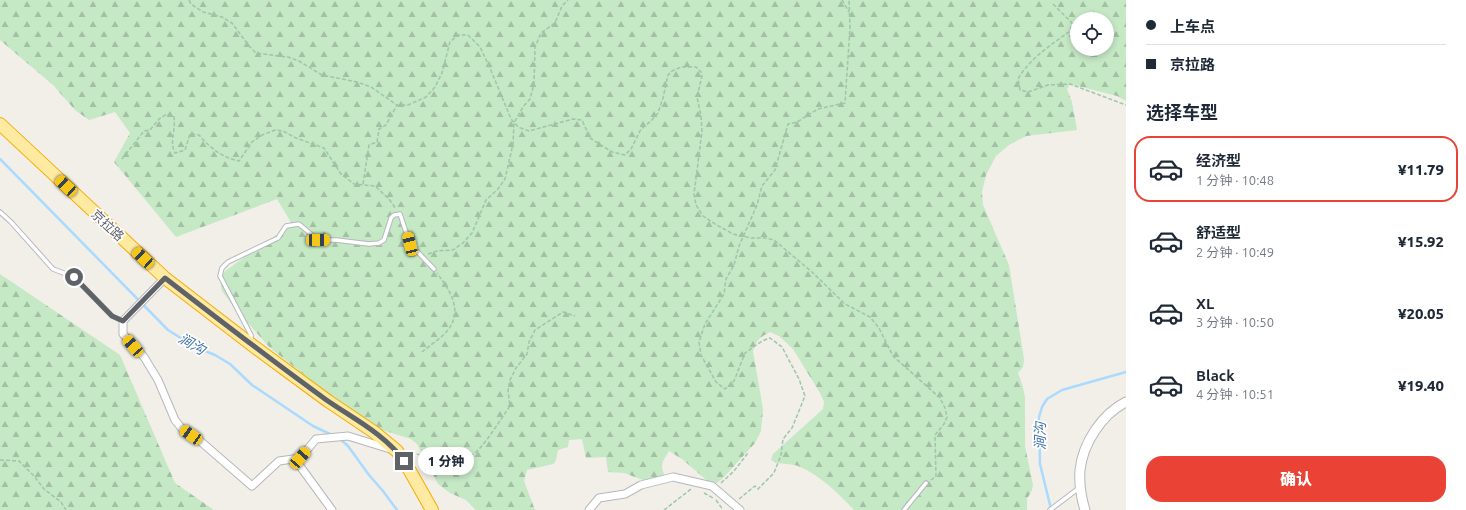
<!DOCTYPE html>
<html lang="zh">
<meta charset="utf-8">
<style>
body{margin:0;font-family:Ubuntu,"Noto Sans SC",sans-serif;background:#f2f2f3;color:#1f2937;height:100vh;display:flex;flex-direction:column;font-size:15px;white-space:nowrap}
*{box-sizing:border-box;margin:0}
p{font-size:13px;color:#747a83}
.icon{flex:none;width:22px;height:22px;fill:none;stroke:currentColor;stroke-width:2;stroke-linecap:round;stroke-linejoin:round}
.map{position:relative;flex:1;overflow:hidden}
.panel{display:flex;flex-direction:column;background:#fff;width:340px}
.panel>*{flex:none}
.guide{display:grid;align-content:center;height:88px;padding:0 20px;background:#fff}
.buttons{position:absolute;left:1070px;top:12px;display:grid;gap:8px}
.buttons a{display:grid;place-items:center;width:44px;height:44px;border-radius:50%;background:#fff;box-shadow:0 2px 6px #0003;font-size:20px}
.end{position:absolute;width:18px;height:18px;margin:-9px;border:5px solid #5f6368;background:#fff;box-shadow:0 0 0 2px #fff}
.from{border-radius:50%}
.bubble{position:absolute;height:28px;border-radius:14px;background:#fff;box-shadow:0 2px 6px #0003;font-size:13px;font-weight:800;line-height:28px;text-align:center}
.car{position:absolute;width:12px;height:24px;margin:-12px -6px;border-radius:5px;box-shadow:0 0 3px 1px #0007;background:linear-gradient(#f5c518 24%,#345 0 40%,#f5c518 0 76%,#345 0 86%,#f5c518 0)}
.guide b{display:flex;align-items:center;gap:14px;height:38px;font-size:15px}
.guide b+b{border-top:1px solid #e0e1e3}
.guide i{width:10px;height:10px;background:#1f2937}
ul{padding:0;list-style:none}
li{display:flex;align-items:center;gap:12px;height:66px;margin:0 8px 6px;padding:0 12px;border:2px solid transparent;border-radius:16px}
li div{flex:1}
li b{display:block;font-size:15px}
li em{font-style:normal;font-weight:800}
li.on{border-color:#ea4335}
li>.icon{width:36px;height:36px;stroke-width:1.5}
h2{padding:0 20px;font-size:18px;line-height:48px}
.cta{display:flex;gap:8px;margin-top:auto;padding:8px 20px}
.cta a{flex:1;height:46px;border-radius:16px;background:#ea4335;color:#fff;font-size:16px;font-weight:800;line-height:46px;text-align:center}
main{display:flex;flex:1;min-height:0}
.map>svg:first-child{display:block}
.forest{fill:url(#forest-firs);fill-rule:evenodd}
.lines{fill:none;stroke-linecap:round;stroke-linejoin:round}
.stream{stroke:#aadaff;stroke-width:2.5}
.service-casing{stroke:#b5b8bc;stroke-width:5.5}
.minor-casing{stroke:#b5b8bc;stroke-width:9}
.tertiary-casing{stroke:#b5b8bc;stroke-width:11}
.trunk-casing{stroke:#f9ab00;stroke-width:14}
.path{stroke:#9cc7a9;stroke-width:1.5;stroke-dasharray:4 2;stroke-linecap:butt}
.service{stroke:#fff;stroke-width:3.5}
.minor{stroke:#fff;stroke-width:7}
.tertiary{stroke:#fff;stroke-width:9}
.trunk{stroke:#feeaa1;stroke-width:12}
.route{stroke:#5f6368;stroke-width:5}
.labels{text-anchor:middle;stroke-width:3.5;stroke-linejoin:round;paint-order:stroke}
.street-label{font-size:13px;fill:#5f6368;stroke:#fff}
.water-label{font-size:14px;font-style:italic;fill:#4174aa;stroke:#fff}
</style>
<main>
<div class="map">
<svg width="1126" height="510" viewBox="0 0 1126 510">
<defs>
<pattern id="forest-firs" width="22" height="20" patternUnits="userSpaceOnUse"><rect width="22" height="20" fill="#c5e8c5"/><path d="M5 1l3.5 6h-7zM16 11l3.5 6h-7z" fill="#a3c0a4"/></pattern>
</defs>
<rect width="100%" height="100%" fill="#f1efe8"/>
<path class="forest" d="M 0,0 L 1126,0 L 1126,101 L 1117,96 L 1070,84 L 1067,89 L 1072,102 L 1077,130 L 1026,136 L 1009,145 L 996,156 L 986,175 L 982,192 L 983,205 L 1009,265 L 1024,359 L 1023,367 L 1018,373 L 1023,387 L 1025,398 L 1025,446 L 1033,485 L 1032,490 L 1027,499 L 1027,510 L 854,510 C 838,493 820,475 798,466 C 789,463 778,465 771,460 L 773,454 L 823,409 L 824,402 L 820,393 L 793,349 L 779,336 L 770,332 C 760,337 756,341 753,351 L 763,409 L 761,431 L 755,443 L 724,477 L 717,483 L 710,483 L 682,459 L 669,451 C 660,466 660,465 667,481 L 657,482 L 643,480 L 624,473 L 608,472 L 606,457 L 586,458 L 582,439 L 569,440 L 568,447 L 558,450 L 556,460 L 553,464 L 527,470 L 524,481 L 535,510 L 476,510 L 466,500 L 450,493 L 438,484 L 417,444 L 411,439 L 379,429 L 360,418 L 270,348 L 233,306 L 222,291 L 220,280 L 225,271 L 292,224 L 277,199 L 176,237 L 114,162 L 130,133 L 115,112 L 89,120 L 75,110 L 53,85 L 0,40 ZM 1077,19 L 1107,19 L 1107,49 L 1077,49 Z
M 0,274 L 120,355 L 175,483 L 214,510 L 0,510 Z"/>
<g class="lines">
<path class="stream" d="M 0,159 L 168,330 L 195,347 L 215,355 L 230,364 L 252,385 L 313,426 L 332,435
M 340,439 L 348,446 L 369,475 L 383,491 L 397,510
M 1051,509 L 1040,464 L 1039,417 L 1042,407 L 1047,399 L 1062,390 L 1126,372"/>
<defs>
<path id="service" d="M 0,212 L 11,222 L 53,269 L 74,277 L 112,316 L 123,321
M 251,340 L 251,335 L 220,276 L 222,268 L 228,262 L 278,238 L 286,226 L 299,224 L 318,240 L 336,240 L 369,244 L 379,243 L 384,240 L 391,218 L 394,215 L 400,214 L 410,244 L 434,269
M 904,510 L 926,483
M 1050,510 L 1079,488"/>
<path id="minor" d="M 165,278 L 123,321 L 123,334 L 144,357 L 158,380 L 175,420 L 183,430 L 199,440 L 252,486 L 279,461 L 300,458
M 332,510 L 297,462 L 316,439 L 348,436 L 390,449
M 589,510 L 599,498 L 625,494 L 641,485 L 673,477 L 712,486 L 740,510"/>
<path id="tertiary" d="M 1085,510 C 1081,497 1079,484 1080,470 C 1083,443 1102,414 1126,402"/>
<path id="trunk" d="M 0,124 L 165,278 L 252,345 L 328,401 L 374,432 L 397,451 L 410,471 L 432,510"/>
</defs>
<use href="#service" class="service-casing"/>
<use href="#minor" class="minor-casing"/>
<use href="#tertiary" class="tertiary-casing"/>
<use href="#trunk" class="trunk-casing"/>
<path class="path" d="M 189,0 L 191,4 L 203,12 L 222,17 L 232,23 L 249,46 L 256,53 L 288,57 L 299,61 L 322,75 L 357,82 L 371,87 L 397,105 L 408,105 L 426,97 L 435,87 L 442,73 L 450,42 L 458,35 L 468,35 L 480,47 L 490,68 L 511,119 L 518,127 L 529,131 L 573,119 L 582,120 L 590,138 L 612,152 L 625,155 L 631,149 L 641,129 L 651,121 L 658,113 L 663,98 L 668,75 L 672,71 L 681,67 L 696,67 L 701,72 L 702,76 L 697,97 L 701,116 L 702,131 L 694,194 L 696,205 L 703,216 L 715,224 L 733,234 L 751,238 L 766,238 L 774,240 L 812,272 L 845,304 L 870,317 L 879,328 L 893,356 L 940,398 L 945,408 L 947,417 L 944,424 L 935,435 L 936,476 L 931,480
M 842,0 L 849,12
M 1053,4 L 1072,23 L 1070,31 C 1051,45 1030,58 1018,79 L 1020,90 L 1028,92 L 1048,85 L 1070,84 L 1126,105
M 122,159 L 144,131 L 150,130 L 159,119 L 167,114 L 174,117 C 176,131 169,141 175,153 L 185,150 L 190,134 L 199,135 C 209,147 223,158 239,161 L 252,142 L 262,135 L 275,130 L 283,131 L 296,138 L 324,148 L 341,174 L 354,184 L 375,186 L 389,199 L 396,209
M 363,184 L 369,145 L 377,142 L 379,129 L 386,125 L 397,105
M 428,254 L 437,251 L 453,250 L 463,243 L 472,233 L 486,200 L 498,189 L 505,179 L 513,144 L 514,123 L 523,107 L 530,99 L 534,84 L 535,47 L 541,33 L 555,23 L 562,6 L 568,0
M 422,352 C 430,345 445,336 450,327 C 462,308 449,289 437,273
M 411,453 C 427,456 457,463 472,455 C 482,450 502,417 510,406 L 508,391 L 510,380 L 516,368 L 527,354 L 529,342 L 535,330 L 563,312 L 575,316
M 0,460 L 19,461 L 34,476 L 44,489 L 61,502 L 66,510
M 721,483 L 734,471 L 748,453
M 704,493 L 713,498
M 739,499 L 755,486 L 758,489 L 774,473 L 781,455 L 783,439 L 792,428 L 805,396 L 799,379 L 782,347 L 770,338 L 762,341 L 745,353 L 734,381 L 725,389 L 716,382 L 701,355 L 699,342 L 705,324 L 724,294 L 726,279 L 734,265 L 739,246 L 757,205 L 762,186 L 775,170 L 788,124 L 797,122 L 818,109 L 845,103 L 850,28 L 849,0
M 716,500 L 723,510
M 664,510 L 691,489"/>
<use href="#service" class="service"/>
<use href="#minor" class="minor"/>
<use href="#tertiary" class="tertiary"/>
<use href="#trunk" class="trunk"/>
</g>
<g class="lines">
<path class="route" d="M 74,277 L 112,316 L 123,321 L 165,278 C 218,319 271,360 325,399 C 352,418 385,434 404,461"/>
</g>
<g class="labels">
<g class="street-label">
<text transform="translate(108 225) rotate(43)" y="5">京拉路</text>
</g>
<g class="water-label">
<text transform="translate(192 344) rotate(30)" y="5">涧沟</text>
<text transform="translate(1040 436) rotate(-90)" y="5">涧沟</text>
</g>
</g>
</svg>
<div class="buttons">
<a><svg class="icon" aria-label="locate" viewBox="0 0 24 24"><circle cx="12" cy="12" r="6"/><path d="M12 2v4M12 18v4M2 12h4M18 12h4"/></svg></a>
</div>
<i class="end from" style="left:74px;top:277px"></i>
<i class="end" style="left:404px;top:461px"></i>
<div class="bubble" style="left:418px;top:447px;width:56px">1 分钟</div>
<i class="car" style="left:66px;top:186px;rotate:313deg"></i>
<i class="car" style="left:318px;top:240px;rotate:89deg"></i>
<i class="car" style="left:410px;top:244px;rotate:346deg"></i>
<i class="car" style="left:143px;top:258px;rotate:313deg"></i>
<i class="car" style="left:133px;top:346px;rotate:319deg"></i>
<i class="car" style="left:191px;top:435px;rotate:304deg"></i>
<i class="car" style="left:300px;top:458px;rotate:41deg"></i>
</div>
<section class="panel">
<div class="guide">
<b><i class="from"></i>上车点</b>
<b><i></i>京拉路</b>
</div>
<h2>选择车型</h2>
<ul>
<li class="on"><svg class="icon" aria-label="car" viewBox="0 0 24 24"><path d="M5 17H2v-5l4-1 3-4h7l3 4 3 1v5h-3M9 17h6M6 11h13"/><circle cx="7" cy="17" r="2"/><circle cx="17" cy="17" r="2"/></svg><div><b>经济型</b><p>1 分钟 · 10:48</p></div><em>¥11.79</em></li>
<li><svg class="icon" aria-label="car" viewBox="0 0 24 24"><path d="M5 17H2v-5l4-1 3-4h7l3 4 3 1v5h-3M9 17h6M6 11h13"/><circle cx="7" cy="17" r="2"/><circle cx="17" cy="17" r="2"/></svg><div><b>舒适型</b><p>2 分钟 · 10:49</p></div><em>¥15.92</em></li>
<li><svg class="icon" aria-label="car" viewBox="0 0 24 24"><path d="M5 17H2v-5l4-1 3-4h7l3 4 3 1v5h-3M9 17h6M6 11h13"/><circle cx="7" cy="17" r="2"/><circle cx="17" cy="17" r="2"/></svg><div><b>XL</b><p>3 分钟 · 10:50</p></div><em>¥20.05</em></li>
<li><svg class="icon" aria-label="car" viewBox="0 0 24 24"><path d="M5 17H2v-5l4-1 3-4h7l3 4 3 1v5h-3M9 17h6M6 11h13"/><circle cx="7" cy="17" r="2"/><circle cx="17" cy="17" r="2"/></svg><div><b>Black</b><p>4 分钟 · 10:51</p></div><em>¥19.40</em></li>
</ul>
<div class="cta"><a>确认</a></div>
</section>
</main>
